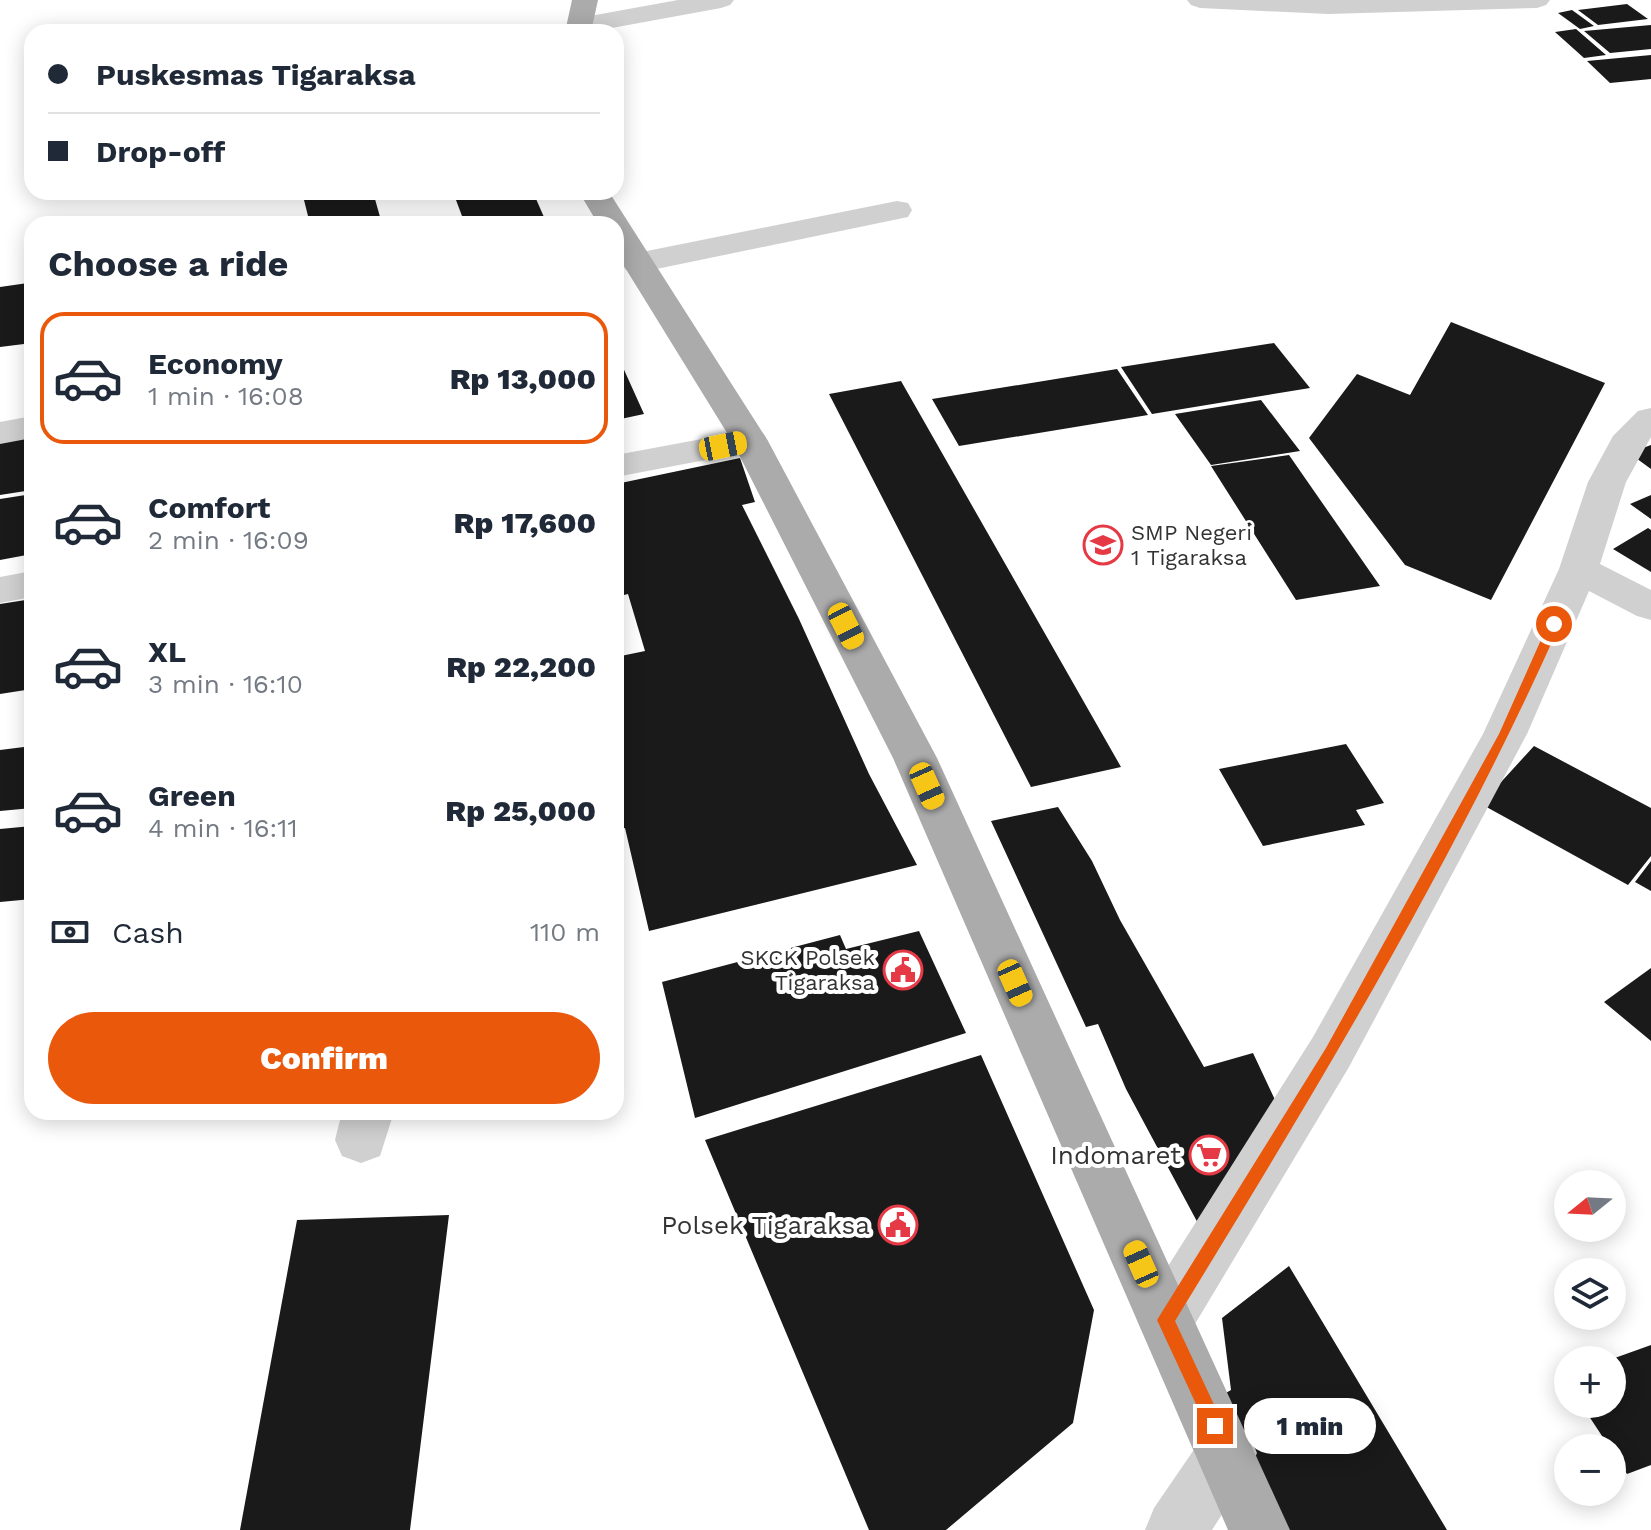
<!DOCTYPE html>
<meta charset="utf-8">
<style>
body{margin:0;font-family:"Work Sans",sans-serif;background:#f2f2f3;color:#1f2937;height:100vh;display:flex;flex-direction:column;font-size:30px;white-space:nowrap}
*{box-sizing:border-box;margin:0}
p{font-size:26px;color:#747a83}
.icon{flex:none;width:44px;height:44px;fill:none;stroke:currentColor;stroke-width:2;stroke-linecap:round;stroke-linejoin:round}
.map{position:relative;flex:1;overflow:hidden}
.side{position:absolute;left:24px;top:216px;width:600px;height:904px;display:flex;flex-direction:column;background:#fff;border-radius:24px;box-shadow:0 4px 20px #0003}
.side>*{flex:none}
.hud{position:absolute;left:24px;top:24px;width:600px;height:176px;border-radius:24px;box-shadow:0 4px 20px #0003;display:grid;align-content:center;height:176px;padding:0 24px;background:#fff}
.needle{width:52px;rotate:252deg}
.controls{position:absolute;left:1554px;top:1170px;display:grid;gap:16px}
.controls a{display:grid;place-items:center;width:72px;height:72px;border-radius:50%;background:#fff;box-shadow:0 4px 20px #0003;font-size:40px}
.end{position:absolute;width:36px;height:36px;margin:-18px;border:10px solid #ea580c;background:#fff;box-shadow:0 0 0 4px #fff}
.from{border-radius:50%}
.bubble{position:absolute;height:56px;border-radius:28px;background:#fff;box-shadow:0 4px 20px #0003;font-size:26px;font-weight:800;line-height:56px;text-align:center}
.car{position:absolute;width:24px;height:48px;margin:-24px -12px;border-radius:10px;box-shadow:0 0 6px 2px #0007;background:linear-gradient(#f5c518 24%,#345 0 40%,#f5c518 0 76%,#345 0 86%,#f5c518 0)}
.hud b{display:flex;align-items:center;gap:28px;height:76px;font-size:30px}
.hud b+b{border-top:2px solid #e0e1e3}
.hud i{width:20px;height:20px;background:#1f2937}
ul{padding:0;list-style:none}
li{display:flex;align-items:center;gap:24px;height:132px;margin:0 16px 12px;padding:0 8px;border:4px solid transparent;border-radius:24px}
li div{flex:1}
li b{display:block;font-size:30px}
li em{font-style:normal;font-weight:800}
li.selected{border-color:#ea580c}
li>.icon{width:72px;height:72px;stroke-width:1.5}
h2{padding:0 24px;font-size:36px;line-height:96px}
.pay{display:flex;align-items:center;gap:20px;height:88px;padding:0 24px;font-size:30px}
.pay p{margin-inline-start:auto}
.primary-button{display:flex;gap:16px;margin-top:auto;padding:16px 24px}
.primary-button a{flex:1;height:92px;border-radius:48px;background:#ea580c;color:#fff;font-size:32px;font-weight:800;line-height:92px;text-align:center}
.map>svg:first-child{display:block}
.building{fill:#1a1a1a}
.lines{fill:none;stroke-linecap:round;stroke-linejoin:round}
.minor{fill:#d0d0d0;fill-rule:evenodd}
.major{fill:#ababab;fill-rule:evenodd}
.route{fill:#ea580c}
.labels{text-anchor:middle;stroke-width:8;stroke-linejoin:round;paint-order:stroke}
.poi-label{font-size:22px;fill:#333;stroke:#fff;text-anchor:start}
.near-poi-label{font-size:26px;fill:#333;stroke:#fff;text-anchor:end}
</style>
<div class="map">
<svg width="1651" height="1530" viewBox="0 0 1651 1530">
<rect width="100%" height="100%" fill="#fff"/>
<path class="building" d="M 1627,4 L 1648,19 L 1598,25 L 1578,10 Z
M 1572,10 L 1594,26 L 1580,29 L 1558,13 Z
M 1651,25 L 1651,49 L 1610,53 L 1584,31 Z
M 1576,29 L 1606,55 L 1584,58 L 1555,32 Z
M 1651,55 L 1651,79 L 1610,83 L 1587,61 Z
M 302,192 L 373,192 L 382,224 L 310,224 Z
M 453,192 L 533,192 L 547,224 L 465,224 Z
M 28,283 L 32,283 L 32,343 L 0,347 L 0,287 Z
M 1451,322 L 1605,383 L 1491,600 L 1405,565 L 1309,438 L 1357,374 L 1410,395 Z
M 1274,343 L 1310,388 L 1152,414 L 1121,367 Z
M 616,352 L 644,414 L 616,420 Z
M 1117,369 L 1148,415 L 959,446 L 932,399 Z
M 901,381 L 1121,767 L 1031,787 L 829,394 Z
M 1261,400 L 1300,451 L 1211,465 L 1175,414 Z
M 32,437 L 32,490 L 0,495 L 0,442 Z
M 1651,445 L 1651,469 L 1629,453 Z
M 1289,455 L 1380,586 L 1296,600 L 1211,466 Z
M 740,458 L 755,502 L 742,505 L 799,619 L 869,774 L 917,865 L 649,931 L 625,828 L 616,830 L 616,657 L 645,651 L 628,594 L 616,597 L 616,484 Z
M 32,494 L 32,554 L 0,560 L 0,499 Z
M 1651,495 L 1651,519 L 1630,504 Z
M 1648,528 L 1651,530 L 1651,572 L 1613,549 Z
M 32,599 L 32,689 L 0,694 L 0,604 Z
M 1346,744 L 1384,803 L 1356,810 L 1365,825 L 1263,846 L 1219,769 Z
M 32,746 L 32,808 L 0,811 L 0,750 Z
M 1534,746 L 1651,808 L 1651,856 L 1628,885 L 1481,804 Z
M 1058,807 L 1092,861 L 1120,920 L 1204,1067 L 1253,1053 L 1285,1121 L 1201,1229 L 1126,1089 L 1098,1024 L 1086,1027 L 991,821 Z
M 32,826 L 32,899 L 0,902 L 0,829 Z
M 1651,861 L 1651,891 L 1635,882 Z
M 919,931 L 966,1033 L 695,1118 L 662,982 L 840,935 L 846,949 Z
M 1651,968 L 1651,1041 L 1604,1002 Z
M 981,1055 L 1094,1310 L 1073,1423 L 946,1530 L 869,1530 L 705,1140 Z
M 449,1215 L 410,1530 L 240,1530 L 297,1220 Z
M 1289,1266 L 1447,1530 L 1278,1530 L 1219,1397 L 1231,1390 L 1222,1318 Z
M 1651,1345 L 1651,1465 L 1627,1474 L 1581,1404 L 1612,1404 L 1612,1359 Z"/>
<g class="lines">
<path class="minor" d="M 678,0 L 734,0 L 730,5 L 721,8 L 590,32 L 570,32 L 566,26 L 570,20 L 579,18 Z
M 1187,0 L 1550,0 L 1546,5 L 1537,8 L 1328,14 L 1200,8 L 1191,5 Z
M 897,201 L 908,203 L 912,210 L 908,217 L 637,273 L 626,270 L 621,263 L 626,256 L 637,253 Z
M 1651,408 L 1651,437 L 1626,482 L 1600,564 L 1651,590 L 1651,620 L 1637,616 L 1589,591 L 1527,734 L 1349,1067 L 1186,1339 L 1166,1347 L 1146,1339 L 1137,1320 L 1146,1301 L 1313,1037 L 1483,734 L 1559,569 L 1588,482 L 1613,436 L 1638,411 Z
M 32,416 L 32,438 L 0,444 L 0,422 Z
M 750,430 L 763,433 L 768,441 L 763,449 L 616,477 L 616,455 Z
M 32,571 L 32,597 L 0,603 L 0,577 Z
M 342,1112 L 394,1112 L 380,1156 L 361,1163 L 342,1156 L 335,1140 Z
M 1227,1423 L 1248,1432 L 1257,1453 L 1248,1474 L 1212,1530 L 1145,1530 L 1154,1508 L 1206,1432 Z"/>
<path class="major" d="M 572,0 L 598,0 L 591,32 L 565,32 Z
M 579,192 L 609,192 L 768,441 L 937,758 L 1290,1530 L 1228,1530 L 893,758 L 732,441 L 616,253 L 616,224 L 598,224 Z"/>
</g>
<path class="route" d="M 1554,620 L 1560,624 C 1452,867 1313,1095 1175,1321 L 1224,1426 L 1221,1432 L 1215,1435 L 1209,1432 L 1157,1320 L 1326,1048 L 1499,734 L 1548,624 Z"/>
<defs>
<symbol id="school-ring" viewBox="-11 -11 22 22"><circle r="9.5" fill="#fff" stroke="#e63946" stroke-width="1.5"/><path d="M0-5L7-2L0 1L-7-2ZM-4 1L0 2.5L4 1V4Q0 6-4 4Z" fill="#e63946"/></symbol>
<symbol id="civic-ring" viewBox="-11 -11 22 22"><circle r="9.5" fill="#fff" stroke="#e63946" stroke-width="1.5"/><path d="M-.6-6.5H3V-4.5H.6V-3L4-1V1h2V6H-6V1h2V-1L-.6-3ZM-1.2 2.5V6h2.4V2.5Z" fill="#e63946"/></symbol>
<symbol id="supermarket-ring" viewBox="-11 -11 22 22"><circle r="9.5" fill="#fff" stroke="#e63946" stroke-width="1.5"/><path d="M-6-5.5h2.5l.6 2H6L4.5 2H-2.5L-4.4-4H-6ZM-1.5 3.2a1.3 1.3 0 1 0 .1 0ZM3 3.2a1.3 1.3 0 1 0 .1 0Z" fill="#e63946"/></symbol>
</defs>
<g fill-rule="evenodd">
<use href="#school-ring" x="1081" y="523" width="44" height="44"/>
<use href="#civic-ring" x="881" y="948" width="44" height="44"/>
<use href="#supermarket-ring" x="1187" y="1133" width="44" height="44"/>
<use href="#civic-ring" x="876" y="1203" width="44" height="44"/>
</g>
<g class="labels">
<g class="poi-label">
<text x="1131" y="540">SMP Negeri<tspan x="1131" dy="25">1 Tigaraksa</tspan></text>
<text x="875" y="965" text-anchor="end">SKCK Polsek<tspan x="875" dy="25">Tigaraksa</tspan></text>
</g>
<g class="near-poi-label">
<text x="1181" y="1164">Indomaret</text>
<text x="870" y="1234">Polsek Tigaraksa</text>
</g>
</g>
</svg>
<div class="controls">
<a><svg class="needle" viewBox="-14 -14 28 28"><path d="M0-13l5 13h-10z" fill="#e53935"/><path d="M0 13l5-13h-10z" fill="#747a83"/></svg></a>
<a><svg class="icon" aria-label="layers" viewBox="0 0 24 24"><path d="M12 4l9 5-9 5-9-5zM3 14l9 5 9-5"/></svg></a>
<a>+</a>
<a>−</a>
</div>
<i class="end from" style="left:1554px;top:624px"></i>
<i class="end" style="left:1215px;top:1426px"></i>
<div class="bubble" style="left:1244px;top:1398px;width:132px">1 min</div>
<i class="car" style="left:723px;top:446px;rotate:79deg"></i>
<i class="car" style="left:846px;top:626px;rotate:153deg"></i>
<i class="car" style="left:927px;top:786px;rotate:156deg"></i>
<i class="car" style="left:1015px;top:983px;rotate:156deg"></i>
<i class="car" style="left:1141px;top:1264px;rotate:336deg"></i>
<div class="hud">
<b><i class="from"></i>Puskesmas Tigaraksa</b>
<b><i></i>Drop-off</b>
</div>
<section class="side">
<h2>Choose a ride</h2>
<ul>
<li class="selected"><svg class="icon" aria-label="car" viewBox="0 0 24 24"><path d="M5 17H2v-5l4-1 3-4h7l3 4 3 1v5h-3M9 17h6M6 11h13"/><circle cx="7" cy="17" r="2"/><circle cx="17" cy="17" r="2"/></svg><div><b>Economy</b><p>1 min · 16:08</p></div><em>Rp 13,000</em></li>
<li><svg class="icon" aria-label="car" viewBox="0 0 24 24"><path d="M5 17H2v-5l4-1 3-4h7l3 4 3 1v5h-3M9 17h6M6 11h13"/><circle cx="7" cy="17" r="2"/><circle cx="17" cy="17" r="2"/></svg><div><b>Comfort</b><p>2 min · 16:09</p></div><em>Rp 17,600</em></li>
<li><svg class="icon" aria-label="car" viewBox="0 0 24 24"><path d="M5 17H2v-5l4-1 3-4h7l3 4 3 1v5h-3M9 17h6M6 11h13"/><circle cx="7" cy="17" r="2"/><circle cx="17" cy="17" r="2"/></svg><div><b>XL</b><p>3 min · 16:10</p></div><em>Rp 22,200</em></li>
<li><svg class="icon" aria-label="car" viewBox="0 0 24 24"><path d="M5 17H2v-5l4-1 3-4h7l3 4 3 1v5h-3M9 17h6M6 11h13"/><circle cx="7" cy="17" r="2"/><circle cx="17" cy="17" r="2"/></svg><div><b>Green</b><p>4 min · 16:11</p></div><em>Rp 25,000</em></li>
</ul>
<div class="pay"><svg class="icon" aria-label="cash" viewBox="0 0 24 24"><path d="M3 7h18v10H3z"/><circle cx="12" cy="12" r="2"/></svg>Cash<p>110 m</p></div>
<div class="primary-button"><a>Confirm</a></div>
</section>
</div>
